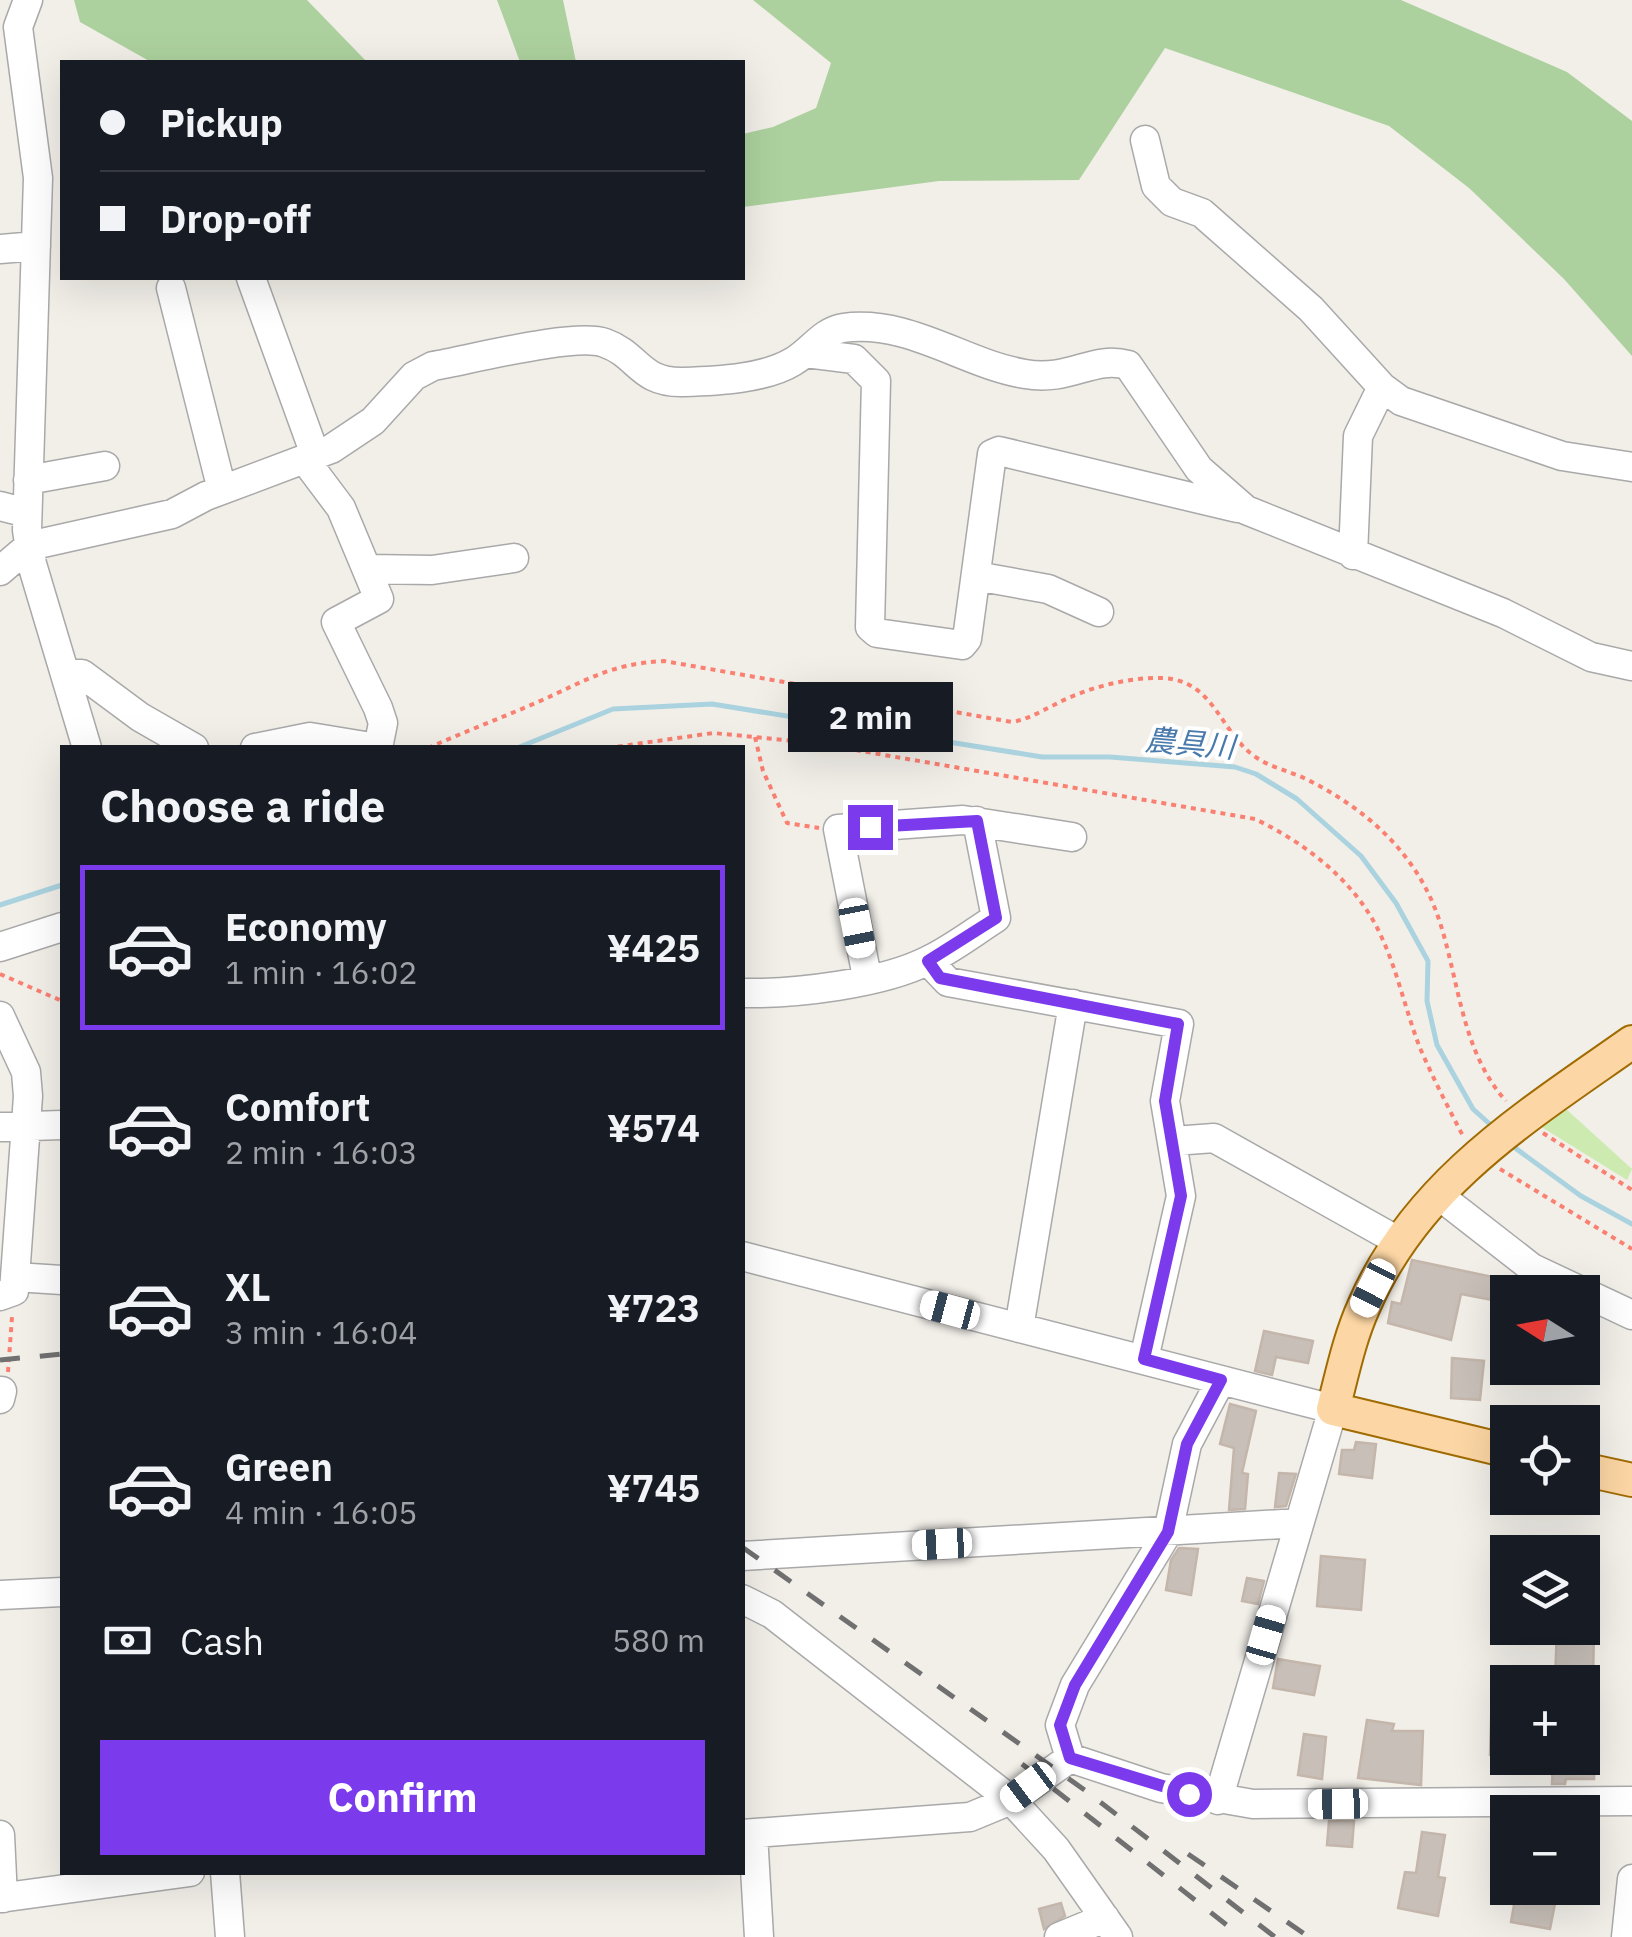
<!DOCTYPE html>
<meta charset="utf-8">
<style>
body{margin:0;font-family:"IBM Plex Sans","Noto Sans JP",sans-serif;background:#20242c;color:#f1f3f6;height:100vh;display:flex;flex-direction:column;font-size:38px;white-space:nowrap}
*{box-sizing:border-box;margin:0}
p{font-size:32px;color:#9ea1a6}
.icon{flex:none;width:55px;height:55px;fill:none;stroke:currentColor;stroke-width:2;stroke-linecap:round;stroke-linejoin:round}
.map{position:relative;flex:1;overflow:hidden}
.details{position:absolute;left:60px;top:745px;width:685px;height:1130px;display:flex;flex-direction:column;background:#171b24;border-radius:0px;box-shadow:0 10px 40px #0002}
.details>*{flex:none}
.hud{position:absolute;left:60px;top:60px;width:685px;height:220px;border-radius:0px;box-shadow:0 10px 40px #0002;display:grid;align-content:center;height:220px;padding:0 40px;background:#171b24}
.needle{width:65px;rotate:281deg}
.buttons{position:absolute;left:1490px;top:1275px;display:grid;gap:20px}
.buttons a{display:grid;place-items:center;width:110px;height:110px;border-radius:0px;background:#171b24;box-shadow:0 10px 40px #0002;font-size:50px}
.end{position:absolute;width:45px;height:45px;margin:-22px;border:12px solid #7c3aed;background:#fff;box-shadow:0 0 0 5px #fff}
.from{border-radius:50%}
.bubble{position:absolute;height:70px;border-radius:0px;background:#171b24;box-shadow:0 10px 40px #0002;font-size:32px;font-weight:700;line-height:70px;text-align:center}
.car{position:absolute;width:30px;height:60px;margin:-30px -15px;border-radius:12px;box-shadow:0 0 8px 2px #0007;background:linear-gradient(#fff 24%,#345 0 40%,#fff 0 76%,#345 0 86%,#fff 0)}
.hud b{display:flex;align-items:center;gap:35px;height:95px;font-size:38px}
.hud b+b{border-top:2px solid #363941}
.hud i{width:25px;height:25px;background:#f1f3f6}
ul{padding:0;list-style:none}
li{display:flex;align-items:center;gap:30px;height:165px;margin:0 20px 15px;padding:0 20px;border:5px solid transparent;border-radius:0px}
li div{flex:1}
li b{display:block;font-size:38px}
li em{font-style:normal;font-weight:700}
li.current{border-color:#7c3aed}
li>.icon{width:90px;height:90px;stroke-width:1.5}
h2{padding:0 40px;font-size:45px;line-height:120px}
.pay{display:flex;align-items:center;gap:25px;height:110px;padding:0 40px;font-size:38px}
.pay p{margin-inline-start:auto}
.cta{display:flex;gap:20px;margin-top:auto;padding:20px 40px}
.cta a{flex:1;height:115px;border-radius:0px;background:#7c3aed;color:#fff;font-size:40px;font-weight:700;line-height:115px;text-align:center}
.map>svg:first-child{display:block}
.grass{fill:#cdebb0}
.forest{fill:#add19e}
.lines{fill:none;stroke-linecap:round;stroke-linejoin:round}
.stream{stroke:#aad3df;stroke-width:5}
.building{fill:#c7bfb8;stroke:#c4b6ab;stroke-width:2.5}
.minor-casing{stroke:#a9a9a9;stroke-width:31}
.major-casing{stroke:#a06b00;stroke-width:36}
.path{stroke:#fa8072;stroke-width:4;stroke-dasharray:5 5;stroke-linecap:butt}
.minor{stroke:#fff;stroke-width:28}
.major{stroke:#fcd6a4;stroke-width:32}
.rail{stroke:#707070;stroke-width:5;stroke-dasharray:20 20;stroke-linecap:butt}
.route{stroke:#7c3aed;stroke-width:12}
.labels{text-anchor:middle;stroke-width:8;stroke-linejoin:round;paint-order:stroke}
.water-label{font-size:30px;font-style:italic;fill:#4a7aab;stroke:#fff}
</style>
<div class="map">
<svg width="1632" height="1937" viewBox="0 0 1632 1937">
<rect width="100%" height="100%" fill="#f2efe9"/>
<path class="grass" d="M 1566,1109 L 1632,1169 L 1627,1180 L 1540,1126 Z"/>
<path class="forest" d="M 74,0 L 307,0 L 367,62 L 151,62 L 80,22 Z
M 497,0 L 563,0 L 576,62 L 520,62 Z
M 753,0 L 1401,0 L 1567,72 L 1632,121 L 1632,356 L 1564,279 L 1469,188 L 1389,126 L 1165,48 L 1079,180 L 939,181 L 743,207 L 743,134 L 773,127 L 816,108 L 831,63 Z"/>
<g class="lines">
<path class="stream" d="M 517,748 L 613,709 L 712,704 L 1042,757 L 1110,757 L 1235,767 L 1256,774 L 1297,799 L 1361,856 L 1396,903 L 1428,961 L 1427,1001 L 1437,1045 L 1473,1109 L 1493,1127
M 0,905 L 62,885
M 1511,1145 L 1581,1196 L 1632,1224"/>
</g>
<path class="building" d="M 1412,1260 L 1507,1280 L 1508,1303 L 1461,1294 L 1451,1340 L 1388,1323 L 1392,1302 L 1401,1304 Z
M 1264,1331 L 1313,1341 L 1308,1363 L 1276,1357 L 1272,1375 L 1255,1371 Z
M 1452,1358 L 1484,1361 L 1480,1400 L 1451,1398 Z
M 1230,1404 L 1256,1411 L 1242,1473 L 1248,1474 L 1245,1509 L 1229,1510 L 1234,1448 L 1220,1444 Z
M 1356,1442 L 1376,1444 L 1372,1478 L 1339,1474 L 1342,1450 L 1354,1450 Z
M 1279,1473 L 1296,1474 L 1286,1506 L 1275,1507 Z
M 1179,1548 L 1198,1549 L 1191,1595 L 1166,1590 L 1171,1560 Z
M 1321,1556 L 1365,1560 L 1361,1610 L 1317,1606 Z
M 1247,1578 L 1264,1581 L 1258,1604 L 1242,1601 Z
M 1557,1628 L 1594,1628 L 1593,1682 L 1555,1682 Z
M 1278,1659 L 1320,1666 L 1314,1695 L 1273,1688 Z
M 1582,1685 L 1596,1688 L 1595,1749 L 1582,1748 Z
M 1492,1689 L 1508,1689 L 1508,1757 L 1490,1755 Z
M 1367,1720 L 1394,1724 L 1392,1731 L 1423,1731 L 1421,1785 L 1358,1778 Z
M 1304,1734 L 1326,1737 L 1322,1779 L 1298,1775 Z
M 1553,1758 L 1595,1758 L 1594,1779 L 1566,1779 L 1565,1784 L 1552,1784 Z
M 1329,1821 L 1354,1821 L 1352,1847 L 1327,1845 Z
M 1422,1832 L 1445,1835 L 1438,1877 L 1445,1878 L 1438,1916 L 1398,1908 L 1405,1872 L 1416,1873 Z
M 1517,1888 L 1558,1888 L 1550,1929 L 1511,1922 Z
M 1061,1903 L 1065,1916 L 1044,1929 L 1039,1909 Z"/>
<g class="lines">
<defs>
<path id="minor" d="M 28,0 L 18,27 L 38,178 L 27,530 L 32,564 L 87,748
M 1145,140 L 1156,186 L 1172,202 L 1202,213 L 1311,309 L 1382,387 L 1401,401 L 1562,456 L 1632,467
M 0,249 L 36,246
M 251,278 L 313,449 L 305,460 L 341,508 L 379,599 L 336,622 L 378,708 L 383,723 L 378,748
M 171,288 L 222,490
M 806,353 L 854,359 L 876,381 L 870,627 L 877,633 L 962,645 L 967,639 L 992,454 L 999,451 L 1237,508
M 28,480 L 105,466
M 0,506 L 27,513
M 1353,555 L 1358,436 L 1382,387
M 369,569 L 432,570 L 514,558
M 0,571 L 29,546 L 172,514 L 206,496 L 331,449 L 373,421 L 414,376 L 433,366 C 469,360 575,332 605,343 C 639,355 639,383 683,382 C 717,381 765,379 794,361 C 811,351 823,331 843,328 C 909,319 964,364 1025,374 C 1070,382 1093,355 1128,365 L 1199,469 L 1246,510 L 1503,613 L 1591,657 L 1632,666
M 976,576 L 1048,589 L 1099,612
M 67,674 L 82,674 L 140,717 L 194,748
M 255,748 L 310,737 L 377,748
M 0,947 L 62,927
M 928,961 L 948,982 L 1179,1024 L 1165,1101 L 1181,1196 L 1144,1359
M 867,977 L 838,829 L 963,820 L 1072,837
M 742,993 C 795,994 882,984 929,960 C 952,949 974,932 996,918 L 977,821
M 0,1016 L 26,1072 L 28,1096 L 14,1291 L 0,1296
M 0,1127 L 62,1125
M 1174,1141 L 1214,1138 L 1398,1241
M 1437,1194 L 1532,1268 L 1632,1315
M 742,1256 L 1333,1409 L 1218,1800
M 15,1277 L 62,1280
M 1019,1328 L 1073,1004
M 0,1399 L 2,1391
M 742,1556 L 1298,1523
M 0,1595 L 62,1592
M 742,1599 L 772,1614 L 1011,1800 L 1056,1849 L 1118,1937
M 1070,1758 L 1060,1725 L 1075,1685 L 1168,1532 L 1187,1444 L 1221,1380
M 742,1834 L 970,1817 L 1011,1800 L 1070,1758 L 1161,1788 L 1253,1804 L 1632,1801
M 753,1834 L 759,1937
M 0,1835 L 3,1898
M 225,1872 L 230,1937
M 0,1898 L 190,1872
M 1059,1937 L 1105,1918
M 1626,1937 L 1632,1879"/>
<path id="major" d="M 1508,1451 L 1333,1409 C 1342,1375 1349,1339 1364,1306 C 1417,1183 1527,1116 1632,1042
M 1582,1469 L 1632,1480"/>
</defs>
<use href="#minor" class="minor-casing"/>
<use href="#major" class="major-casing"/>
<path class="path" d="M 755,737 L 763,771 L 787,823 L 819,828
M 428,748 C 464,732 501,718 538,702 C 585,681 609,664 664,661 L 1012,722 C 1029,719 1039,712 1054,705 C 1086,688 1127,677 1163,678 C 1216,681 1219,733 1257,758 C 1272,768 1290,771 1306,779 C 1363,807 1413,850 1436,911 C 1459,973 1459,1049 1506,1101
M 608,748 L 713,733 L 815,743 L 1255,819 C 1307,844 1358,883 1382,938 C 1398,973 1406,1012 1420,1048 C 1433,1078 1449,1109 1464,1138
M 0,974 L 62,1001
M 1543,1133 L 1632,1190
M 1500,1169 L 1632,1249
M 8,1372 L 12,1317"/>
<use href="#minor" class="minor"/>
<use href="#major" class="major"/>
<path class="rail" d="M 0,1360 L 62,1354
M 742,1547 L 1086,1791 L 1275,1937
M 1022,1764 L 1242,1937
M 1188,1854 L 1309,1937"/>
</g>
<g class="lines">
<path class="route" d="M 870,827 L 977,821 L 996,918 L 928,961 L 940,978 L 1178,1024 L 1165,1101 L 1181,1196 L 1144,1359 L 1221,1380 L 1187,1444 L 1168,1532 L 1075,1685 L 1060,1725 L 1070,1758 L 1189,1794"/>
</g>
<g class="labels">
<g class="water-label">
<text transform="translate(1190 744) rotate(5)" y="10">農具川</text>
</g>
</g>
</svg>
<div class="buttons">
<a><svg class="needle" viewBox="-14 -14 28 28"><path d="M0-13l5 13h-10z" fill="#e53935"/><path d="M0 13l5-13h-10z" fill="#9ea1a6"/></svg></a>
<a><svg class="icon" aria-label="locate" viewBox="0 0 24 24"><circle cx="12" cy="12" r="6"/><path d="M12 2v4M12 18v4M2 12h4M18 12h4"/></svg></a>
<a><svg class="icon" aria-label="layers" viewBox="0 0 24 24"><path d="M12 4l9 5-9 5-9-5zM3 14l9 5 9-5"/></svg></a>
<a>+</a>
<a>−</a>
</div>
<i class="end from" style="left:1189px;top:1794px"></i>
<i class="end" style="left:870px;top:827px"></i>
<div class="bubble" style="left:788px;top:682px;width:165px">2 min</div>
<i class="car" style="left:857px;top:928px;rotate:169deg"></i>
<i class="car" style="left:1373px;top:1288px;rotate:207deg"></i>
<i class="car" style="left:950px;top:1310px;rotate:285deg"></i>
<i class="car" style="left:942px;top:1544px;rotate:267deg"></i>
<i class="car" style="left:1266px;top:1635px;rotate:16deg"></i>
<i class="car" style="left:1028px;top:1787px;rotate:233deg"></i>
<i class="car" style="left:1338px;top:1804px;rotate:269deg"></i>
<div class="hud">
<b><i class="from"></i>Pickup</b>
<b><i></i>Drop-off</b>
</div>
<section class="details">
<h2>Choose a ride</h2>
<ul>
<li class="current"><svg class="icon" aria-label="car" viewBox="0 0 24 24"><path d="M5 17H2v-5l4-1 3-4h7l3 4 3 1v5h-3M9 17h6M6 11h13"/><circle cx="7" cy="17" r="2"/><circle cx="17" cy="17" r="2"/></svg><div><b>Economy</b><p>1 min · 16:02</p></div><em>¥425</em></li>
<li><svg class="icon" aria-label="car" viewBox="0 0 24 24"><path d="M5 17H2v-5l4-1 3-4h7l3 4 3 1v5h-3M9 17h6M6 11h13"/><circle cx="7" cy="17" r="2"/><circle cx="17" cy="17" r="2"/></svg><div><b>Comfort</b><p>2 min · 16:03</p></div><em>¥574</em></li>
<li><svg class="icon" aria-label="car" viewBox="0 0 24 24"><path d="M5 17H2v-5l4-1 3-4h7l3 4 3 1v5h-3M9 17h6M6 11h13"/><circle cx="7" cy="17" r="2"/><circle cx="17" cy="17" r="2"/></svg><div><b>XL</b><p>3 min · 16:04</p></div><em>¥723</em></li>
<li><svg class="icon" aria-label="car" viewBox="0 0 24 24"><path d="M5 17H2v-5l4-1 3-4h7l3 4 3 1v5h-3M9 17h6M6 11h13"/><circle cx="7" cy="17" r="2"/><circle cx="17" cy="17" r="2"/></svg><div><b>Green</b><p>4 min · 16:05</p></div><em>¥745</em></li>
</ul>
<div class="pay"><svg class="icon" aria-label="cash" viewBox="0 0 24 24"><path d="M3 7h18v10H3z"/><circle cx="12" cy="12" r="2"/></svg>Cash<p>580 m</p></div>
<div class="cta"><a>Confirm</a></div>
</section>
</div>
